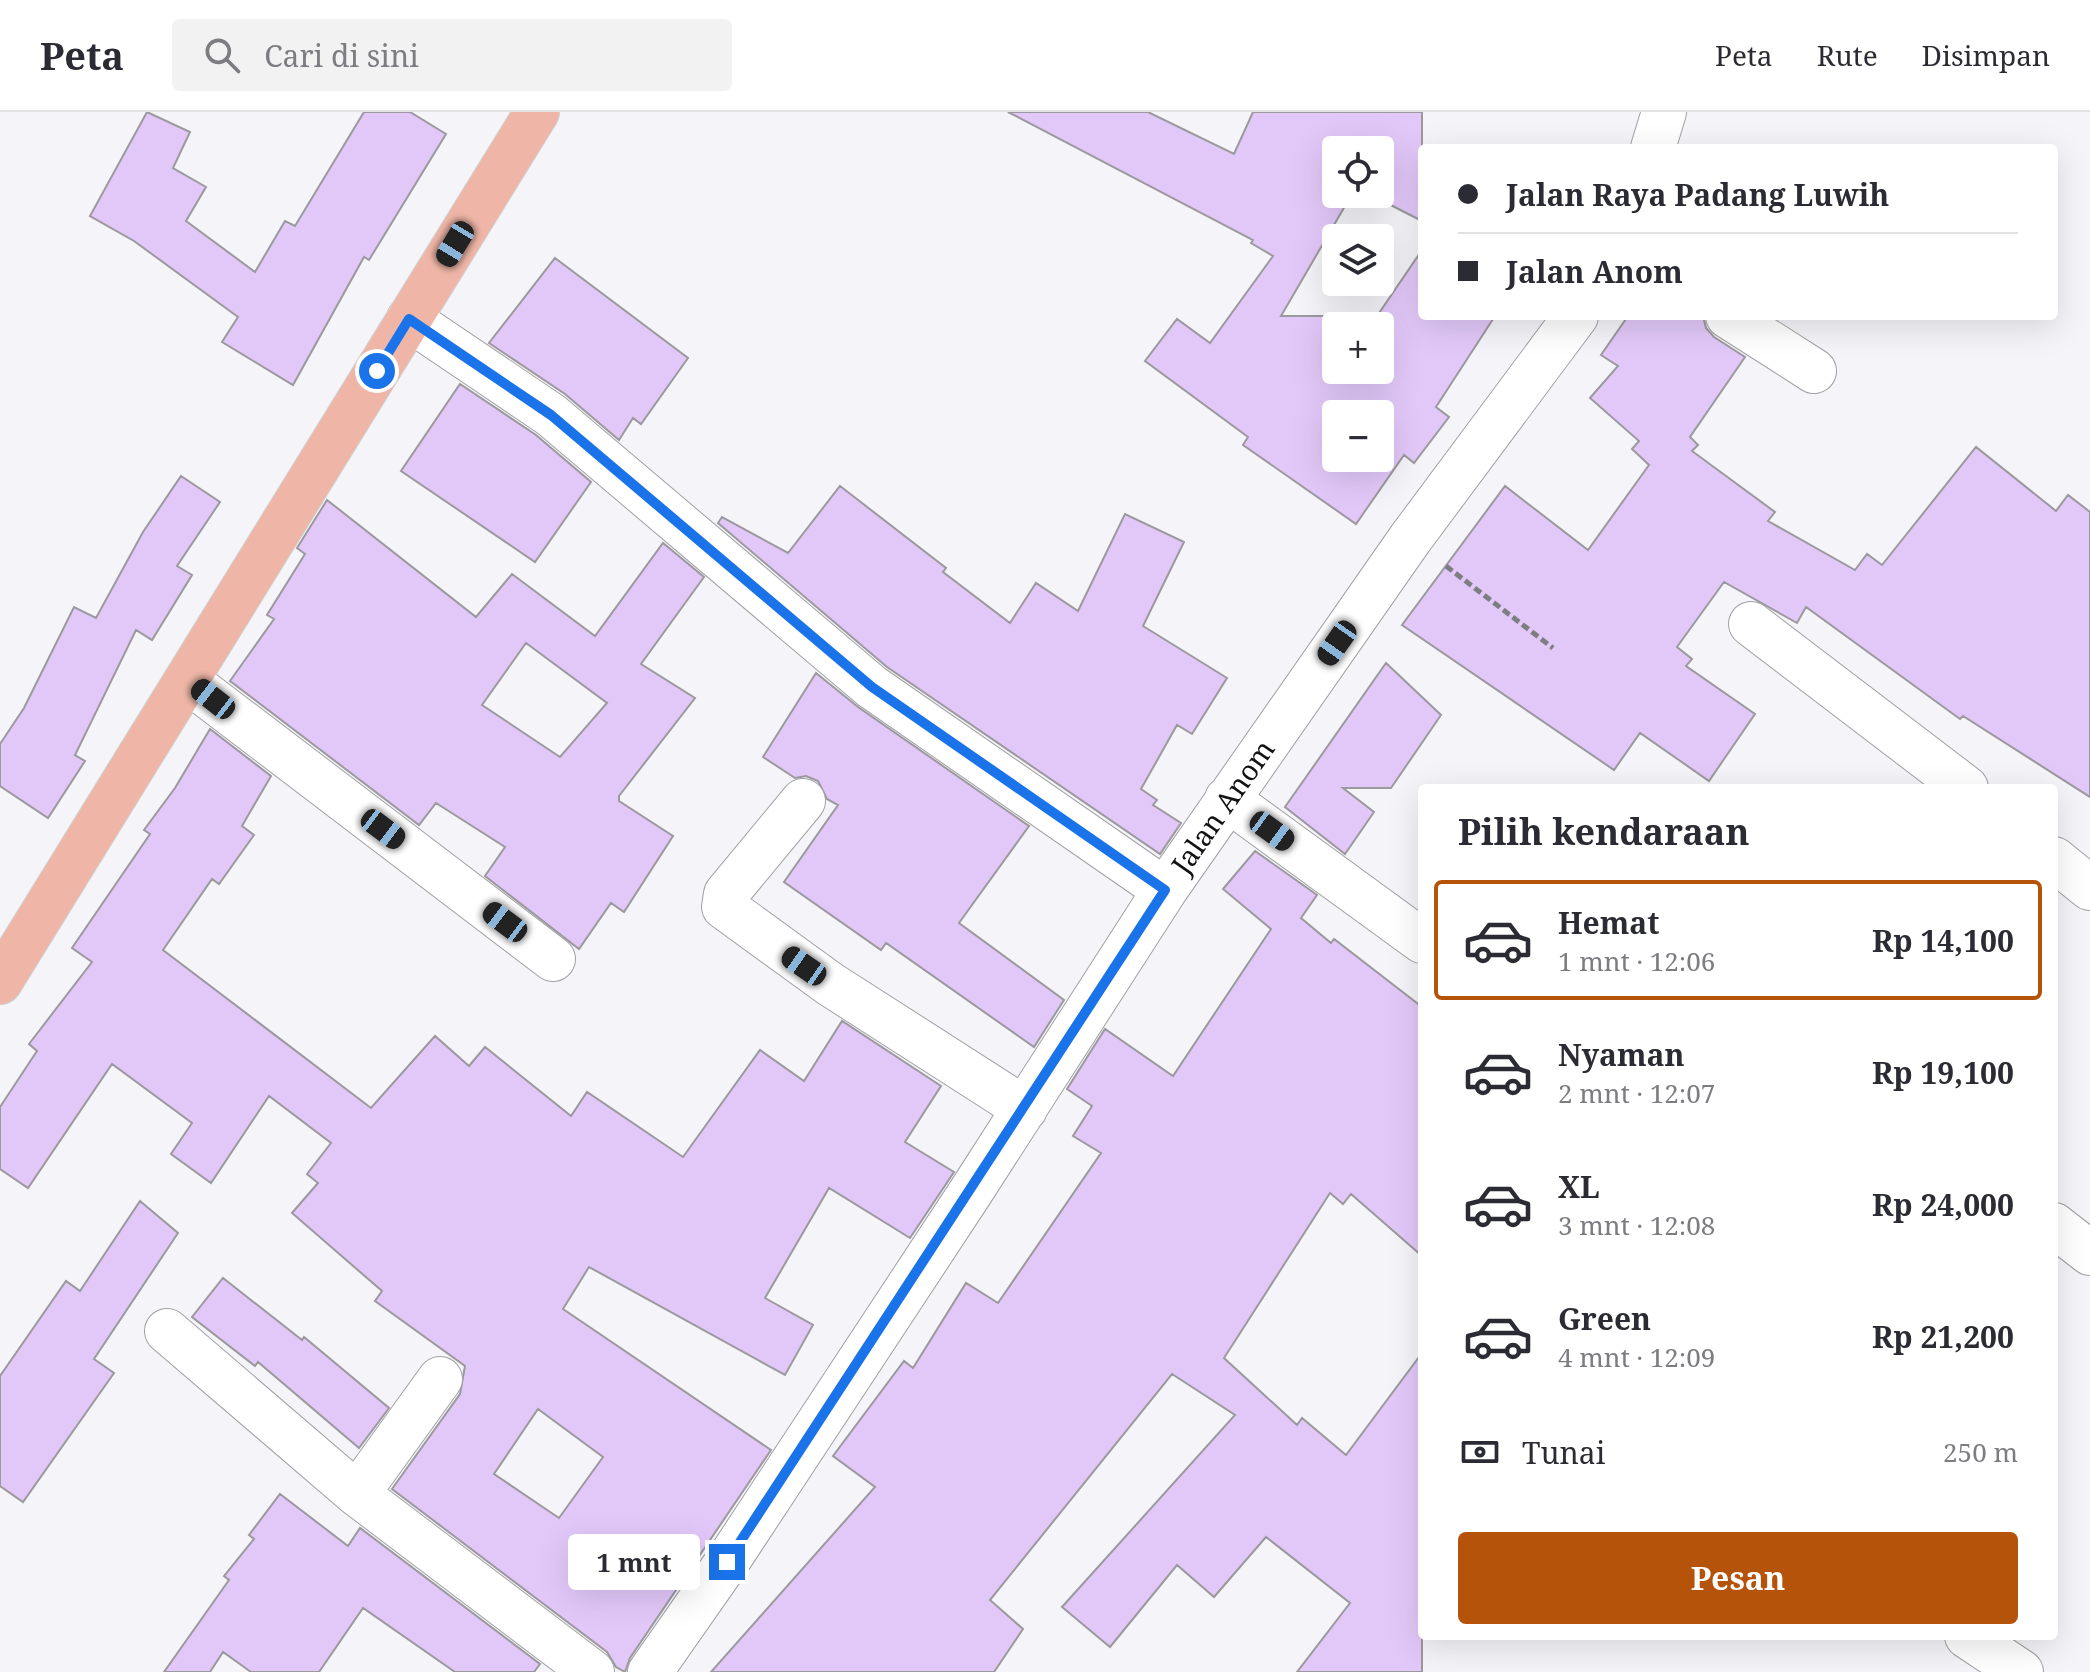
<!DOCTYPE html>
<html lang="id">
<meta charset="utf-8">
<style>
body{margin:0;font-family:"Noto Serif",serif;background:#f2f2f3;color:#2b2b33;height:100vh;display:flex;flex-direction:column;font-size:30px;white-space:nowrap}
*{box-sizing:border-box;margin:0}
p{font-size:26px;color:#7c7c81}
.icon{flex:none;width:44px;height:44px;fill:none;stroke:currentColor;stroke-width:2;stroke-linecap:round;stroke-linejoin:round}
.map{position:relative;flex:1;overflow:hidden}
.drawer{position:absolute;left:1418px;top:672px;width:640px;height:856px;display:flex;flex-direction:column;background:#fff;border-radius:8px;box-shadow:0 8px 32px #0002}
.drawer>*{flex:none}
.hud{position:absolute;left:1418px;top:32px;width:640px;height:176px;border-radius:8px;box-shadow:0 8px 32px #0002;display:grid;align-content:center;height:176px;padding:0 40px;background:#fff}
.tools{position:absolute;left:1322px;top:24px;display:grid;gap:16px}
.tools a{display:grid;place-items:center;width:72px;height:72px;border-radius:8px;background:#fff;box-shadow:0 8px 32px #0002;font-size:40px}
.end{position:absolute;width:36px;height:36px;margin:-18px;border:10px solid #1a73e8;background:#fff;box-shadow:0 0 0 4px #fff}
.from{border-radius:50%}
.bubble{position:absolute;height:56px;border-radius:8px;background:#fff;box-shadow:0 8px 32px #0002;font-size:26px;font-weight:700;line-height:56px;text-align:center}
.car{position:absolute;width:24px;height:48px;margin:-24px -12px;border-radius:10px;box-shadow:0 0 6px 2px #0007;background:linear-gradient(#222 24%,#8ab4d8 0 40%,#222 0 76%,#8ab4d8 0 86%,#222 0)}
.hud b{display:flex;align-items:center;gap:28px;height:76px;font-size:30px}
.hud b+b{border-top:2px solid #e1e1e2}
.hud i{width:20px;height:20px;background:#2b2b33}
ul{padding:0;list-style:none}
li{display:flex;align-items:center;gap:24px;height:120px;margin:0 16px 12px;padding:0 24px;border:4px solid transparent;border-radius:8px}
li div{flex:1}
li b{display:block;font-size:30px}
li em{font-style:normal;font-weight:700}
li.on{border-color:#b45309}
li>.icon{width:72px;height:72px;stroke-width:1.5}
h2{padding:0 40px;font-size:36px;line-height:96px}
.pay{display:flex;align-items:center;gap:20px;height:88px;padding:0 40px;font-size:30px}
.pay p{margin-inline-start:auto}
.button{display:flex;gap:16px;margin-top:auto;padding:16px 40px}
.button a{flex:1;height:92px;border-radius:8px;background:#b45309;color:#fff;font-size:32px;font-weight:700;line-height:92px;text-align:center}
header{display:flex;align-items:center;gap:48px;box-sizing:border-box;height:112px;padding:0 40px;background:#fff;border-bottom:2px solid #e1e1e2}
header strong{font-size:38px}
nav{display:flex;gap:44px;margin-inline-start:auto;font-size:28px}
.search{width:560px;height:72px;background:#f2f2f3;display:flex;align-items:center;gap:20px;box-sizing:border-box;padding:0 28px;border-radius:8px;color:#7c7c81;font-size:30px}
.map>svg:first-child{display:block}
.building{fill:#e2c8f9;stroke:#9b999d;stroke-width:2;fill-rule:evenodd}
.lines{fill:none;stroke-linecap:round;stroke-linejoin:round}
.minor-casing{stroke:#a1a1a5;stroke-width:46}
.major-casing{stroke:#d0d0d0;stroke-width:46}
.path{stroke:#7e7e81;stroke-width:5;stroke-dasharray:8 4;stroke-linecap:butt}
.minor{stroke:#fff;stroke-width:44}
.major{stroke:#efb6a7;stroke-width:44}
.route{stroke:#1a73e8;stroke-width:10}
.labels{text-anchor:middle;stroke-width:6;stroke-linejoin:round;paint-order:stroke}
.street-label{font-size:28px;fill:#121213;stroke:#fff}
</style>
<header>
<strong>Peta</strong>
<div class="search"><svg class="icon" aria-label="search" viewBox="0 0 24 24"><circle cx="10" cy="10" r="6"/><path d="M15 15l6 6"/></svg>Cari di sini</div>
<nav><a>Peta</a><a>Rute</a><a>Disimpan</a></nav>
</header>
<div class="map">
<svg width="2090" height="1560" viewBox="0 0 2090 1560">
<rect width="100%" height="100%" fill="#f4f4f9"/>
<path class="building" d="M 147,0 L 190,20 L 173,56 L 206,75 L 186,109 L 255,160 L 285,109 L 295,114 L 364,0 L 410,0 L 446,22 L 369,148 L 364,145 L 293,273 L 222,230 L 238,205 L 134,129 L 90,104 Z
M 1008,0 L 1148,0 L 1234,42 L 1253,0 L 1422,0 L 1422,109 L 1369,82 L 1380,82 L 1380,38 L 1336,38 L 1336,82 L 1352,82 L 1281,204 L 1377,204 L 1422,138 L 1422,204 L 1495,204 L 1436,295 L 1449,305 L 1414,351 L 1404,343 L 1356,412 L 1243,333 L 1248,325 L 1145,249 L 1177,207 L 1210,231 L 1273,144 L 1251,131 L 1253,128 ZM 1336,214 L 1380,214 L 1380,258 L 1336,258 ZM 1336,302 L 1380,302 L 1380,346 L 1336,346 Z
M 555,146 L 688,246 L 641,312 L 633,306 L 619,328 L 565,282 L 489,231 Z
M 1628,204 L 1703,204 L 1706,216 L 1714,225 L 1745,245 L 1690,325 L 1698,333 L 1692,339 L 1775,400 L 1768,409 L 1855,458 L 1867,442 L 1882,453 L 1976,335 L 2056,399 L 2068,383 L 2090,400 L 2090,685 L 1963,604 L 1960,607 L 1806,495 L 1797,511 L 1724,470 L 1677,535 L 1692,547 L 1686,554 L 1755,602 L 1709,669 L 1640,621 L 1614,658 L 1402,513 L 1505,374 L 1588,438 L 1649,353 L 1632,337 L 1639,329 L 1590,286 L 1618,254 L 1601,243 Z
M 460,272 L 536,323 L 591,370 L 535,450 L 401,359 Z
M 181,364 L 220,390 L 177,454 L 192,463 L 152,528 L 136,518 L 75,643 L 85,649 L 48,706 L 0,674 L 0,632 L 24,596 L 74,495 L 96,506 L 143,420 Z
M 840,374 L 946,456 L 943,460 L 1010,511 L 1036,471 L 1078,499 L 1125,402 L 1184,430 L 1143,514 L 1227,566 L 1192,622 L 1177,613 L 1141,677 L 1157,688 L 1153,693 L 1181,711 L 1160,742 L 887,555 L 718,411 L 722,405 L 788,441 Z
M 327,388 L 476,505 L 512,462 L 595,524 L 663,431 L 704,465 L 641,552 L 695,586 L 619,684 L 619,689 L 673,724 L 624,800 L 611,791 L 579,837 L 485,764 L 505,735 L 436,691 L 419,713 L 230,569 L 274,507 L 267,503 L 305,442 L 297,436 ZM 526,531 L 607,591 L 560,645 L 482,593 Z
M 1386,551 L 1441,603 L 1391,676 L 1343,676 L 1374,700 L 1345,742 L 1285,695 Z
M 816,561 L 858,595 L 1029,714 L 959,811 L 1064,888 L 1034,935 L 886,831 L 881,838 L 784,770 L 838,693 L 827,687 L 818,669 L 806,664 L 795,666 L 763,645 Z
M 210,617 L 271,664 L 242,714 L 254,723 L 219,772 L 212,767 L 163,838 L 371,996 L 435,924 L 469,954 L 485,935 L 571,1004 L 587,980 L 683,1045 L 760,938 L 804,969 L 842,909 L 941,974 L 905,1030 L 954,1060 L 910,1126 L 829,1076 L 765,1186 L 813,1213 L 785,1263 L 589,1155 L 563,1197 L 771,1338 L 630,1546 L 625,1560 L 616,1555 L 607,1540 L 392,1377 L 460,1282 L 465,1254 L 375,1189 L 382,1179 L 292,1101 L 318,1071 L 307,1062 L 331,1031 L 269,984 L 211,1071 L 171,1042 L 192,1011 L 112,952 L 28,1076 L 0,1057 L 0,995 L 37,939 L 29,932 L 92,850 L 72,836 L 150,722 L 144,718 L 175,676 ZM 538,1297 L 603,1345 L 559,1406 L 494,1362 Z
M 1255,739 L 1317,783 L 1301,806 L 1331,831 L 1334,827 L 1422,895 L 1422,1144 L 1351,1082 L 1343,1092 L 1330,1081 L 1224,1246 L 1297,1313 L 1302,1306 L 1346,1343 L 1422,1241 L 1422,1560 L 1297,1560 L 1350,1491 L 1266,1425 L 1214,1485 L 1177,1453 L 1110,1535 L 1062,1495 L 1235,1303 L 1172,1262 L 990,1488 L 1023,1517 L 994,1560 L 711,1560 L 875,1375 L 833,1344 L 904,1249 L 913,1256 L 966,1171 L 998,1191 L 1101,1041 L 1073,1024 L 1092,994 L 1067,977 L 1105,917 L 1173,964 L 1271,817 L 1223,777 Z
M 140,1089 L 178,1121 L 94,1247 L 114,1261 L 23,1390 L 0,1374 L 0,1264 L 66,1169 L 80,1179 Z
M 223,1166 L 302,1228 L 304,1225 L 389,1296 L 359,1336 L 258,1250 L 255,1254 L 192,1205 Z
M 280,1382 L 348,1434 L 360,1416 L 540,1552 L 534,1560 L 455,1560 L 363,1496 L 319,1560 L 251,1560 L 223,1540 L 210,1560 L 164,1560 L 229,1468 L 224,1464 L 254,1427 L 249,1423 Z"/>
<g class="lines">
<defs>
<path id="minor" d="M 1653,36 L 1664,0
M 1728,204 L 1814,259
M 409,207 L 551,303 L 872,575 L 1165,778
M 1751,512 L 1966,676
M 188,569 L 553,847
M 1227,687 L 1422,829
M 803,689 L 726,782 L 724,795 L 830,872 L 1025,997
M 2054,747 L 2090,776
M 2054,1113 L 2090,1141
M 167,1219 L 357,1382 L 592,1560
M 357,1382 L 440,1267
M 1967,1524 L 2021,1560
M 650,1560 L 727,1450 L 970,1081 L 1165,778 L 1410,427 L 1576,204"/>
<path id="major" d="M 0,870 L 537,0"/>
</defs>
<use href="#minor" class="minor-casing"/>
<use href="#major" class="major-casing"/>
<path class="path" d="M 1446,454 L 1553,536"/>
<use href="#minor" class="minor"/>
<use href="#major" class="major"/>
</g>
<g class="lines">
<path class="route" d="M 377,259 L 409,207 L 551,303 L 872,575 L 1165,778 L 727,1450"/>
</g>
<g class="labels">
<g class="street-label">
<text transform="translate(1223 695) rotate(-55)" y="10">Jalan Anom</text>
</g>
</g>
</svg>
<div class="tools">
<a><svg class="icon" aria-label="locate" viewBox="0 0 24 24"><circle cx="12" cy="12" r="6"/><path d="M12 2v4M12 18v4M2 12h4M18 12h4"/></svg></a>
<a><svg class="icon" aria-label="layers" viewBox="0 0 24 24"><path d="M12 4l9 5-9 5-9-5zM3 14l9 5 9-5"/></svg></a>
<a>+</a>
<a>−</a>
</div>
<i class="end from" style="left:377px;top:259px"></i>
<i class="end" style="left:727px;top:1450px"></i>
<div class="bubble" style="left:568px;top:1422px;width:132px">1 mnt</div>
<i class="car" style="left:455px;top:132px;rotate:211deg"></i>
<i class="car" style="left:1337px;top:531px;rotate:215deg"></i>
<i class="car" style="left:213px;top:587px;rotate:308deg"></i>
<i class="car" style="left:383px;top:717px;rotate:127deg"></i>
<i class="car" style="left:1272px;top:719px;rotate:126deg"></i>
<i class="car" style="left:505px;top:810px;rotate:307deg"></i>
<i class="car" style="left:804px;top:854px;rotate:305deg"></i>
<div class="hud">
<b><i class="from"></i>Jalan Raya Padang Luwih</b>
<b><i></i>Jalan Anom</b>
</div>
<section class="drawer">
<h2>Pilih kendaraan</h2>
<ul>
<li class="on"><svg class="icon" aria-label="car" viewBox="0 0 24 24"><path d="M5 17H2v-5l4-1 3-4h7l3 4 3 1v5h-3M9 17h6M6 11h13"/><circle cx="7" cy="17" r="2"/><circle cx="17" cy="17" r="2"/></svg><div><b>Hemat</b><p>1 mnt · 12:06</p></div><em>Rp 14,100</em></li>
<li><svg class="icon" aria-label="car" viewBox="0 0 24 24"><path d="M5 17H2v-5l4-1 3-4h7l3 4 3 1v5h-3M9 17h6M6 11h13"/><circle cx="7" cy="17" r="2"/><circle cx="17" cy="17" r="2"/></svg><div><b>Nyaman</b><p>2 mnt · 12:07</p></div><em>Rp 19,100</em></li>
<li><svg class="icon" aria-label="car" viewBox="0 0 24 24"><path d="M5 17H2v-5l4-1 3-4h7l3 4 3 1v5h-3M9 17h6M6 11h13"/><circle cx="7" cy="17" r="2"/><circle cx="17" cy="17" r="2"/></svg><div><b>XL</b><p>3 mnt · 12:08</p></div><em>Rp 24,000</em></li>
<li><svg class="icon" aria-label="car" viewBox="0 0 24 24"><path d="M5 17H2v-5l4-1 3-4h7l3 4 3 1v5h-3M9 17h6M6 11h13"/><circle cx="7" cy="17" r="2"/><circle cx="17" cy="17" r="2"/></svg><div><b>Green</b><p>4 mnt · 12:09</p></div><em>Rp 21,200</em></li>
</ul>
<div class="pay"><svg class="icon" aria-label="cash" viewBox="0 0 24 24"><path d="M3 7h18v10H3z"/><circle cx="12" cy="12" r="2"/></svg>Tunai<p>250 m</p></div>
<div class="button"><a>Pesan</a></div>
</section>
</div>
